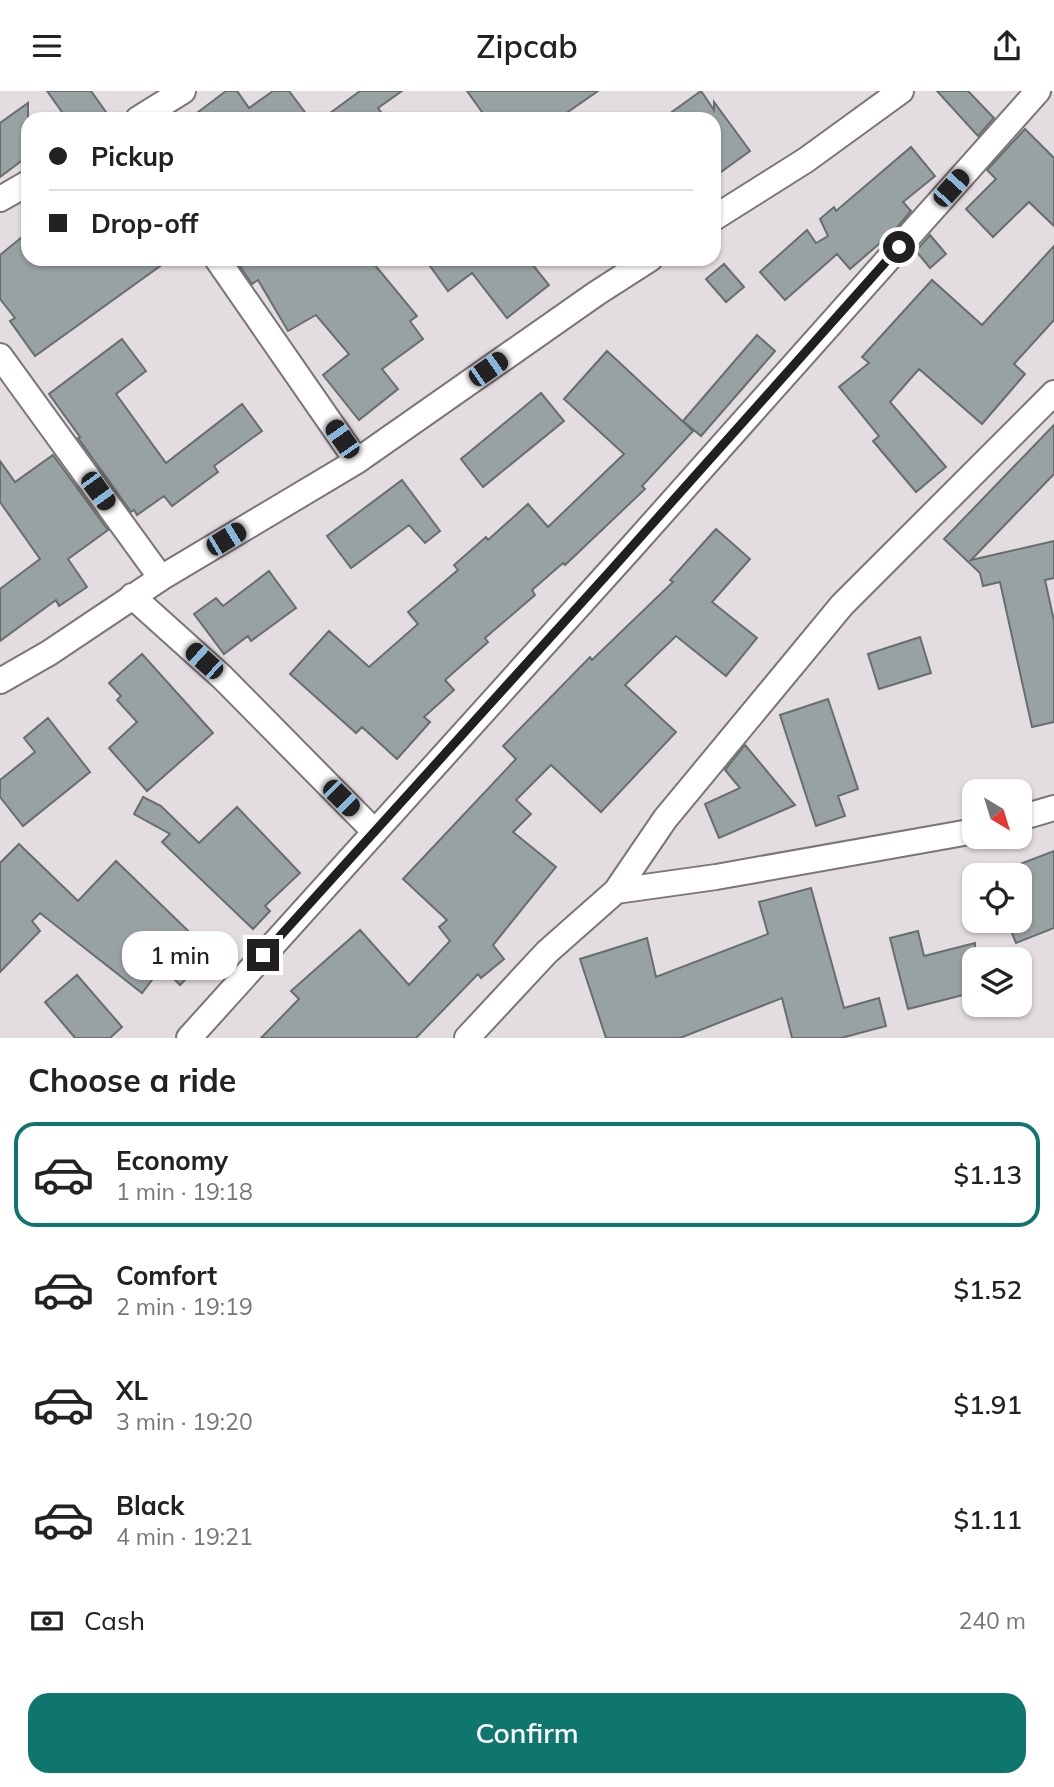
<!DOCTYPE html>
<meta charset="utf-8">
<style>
body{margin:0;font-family:Mulish,sans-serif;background:#f6f6f6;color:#222;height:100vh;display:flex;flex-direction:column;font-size:26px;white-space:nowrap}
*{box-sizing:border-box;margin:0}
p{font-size:23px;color:#767676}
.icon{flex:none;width:38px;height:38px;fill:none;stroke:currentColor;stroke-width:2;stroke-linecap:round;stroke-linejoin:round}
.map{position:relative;height:947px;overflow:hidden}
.details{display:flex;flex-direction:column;background:#fff;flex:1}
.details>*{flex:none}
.guide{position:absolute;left:21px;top:21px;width:700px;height:154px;border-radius:21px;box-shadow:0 2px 5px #0004;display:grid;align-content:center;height:154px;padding:0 28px;background:#fff}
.needle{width:46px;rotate:142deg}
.tools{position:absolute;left:962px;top:688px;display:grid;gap:14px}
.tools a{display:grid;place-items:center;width:70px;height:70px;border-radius:14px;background:#fff;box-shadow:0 2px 5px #0004;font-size:35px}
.end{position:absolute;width:32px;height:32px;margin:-16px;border:9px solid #211f20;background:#fff;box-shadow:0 0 0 4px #fff}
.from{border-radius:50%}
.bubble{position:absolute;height:49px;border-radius:21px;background:#fff;box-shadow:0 2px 5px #0004;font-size:23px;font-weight:600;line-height:49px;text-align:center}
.car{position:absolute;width:21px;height:42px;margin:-21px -10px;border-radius:9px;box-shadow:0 0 5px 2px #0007;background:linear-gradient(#222 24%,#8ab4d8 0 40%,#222 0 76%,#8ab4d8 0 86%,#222 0)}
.guide b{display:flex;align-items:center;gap:24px;height:66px;font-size:26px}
.guide b+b{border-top:2px solid #e0e0e0}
.guide i{width:18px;height:18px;background:#222}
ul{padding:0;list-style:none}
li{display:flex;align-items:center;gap:21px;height:105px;margin:0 14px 10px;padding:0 14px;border:4px solid transparent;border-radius:21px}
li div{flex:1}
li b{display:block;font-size:26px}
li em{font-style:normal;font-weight:600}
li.selected{border-color:#0f766e}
li>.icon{width:63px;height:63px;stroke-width:1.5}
h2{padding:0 28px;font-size:32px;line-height:84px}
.pay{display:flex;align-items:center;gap:18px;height:77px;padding:0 28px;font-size:26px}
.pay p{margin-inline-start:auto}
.button{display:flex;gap:14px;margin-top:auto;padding:14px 28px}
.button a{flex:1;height:80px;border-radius:21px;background:#0f766e;color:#fff;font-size:28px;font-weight:600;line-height:80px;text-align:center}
header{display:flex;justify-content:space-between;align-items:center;height:91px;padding:0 28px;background:#fff;font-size:32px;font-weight:600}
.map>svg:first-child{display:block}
.building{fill:#99a2a3;stroke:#666e6e;stroke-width:2}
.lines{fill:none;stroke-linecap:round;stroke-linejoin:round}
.minor-casing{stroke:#7b7478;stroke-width:28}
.minor{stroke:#fff;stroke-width:24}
.route{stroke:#211f20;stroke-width:9}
</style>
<header><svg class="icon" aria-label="menu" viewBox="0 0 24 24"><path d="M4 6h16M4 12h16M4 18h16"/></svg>Zipcab<svg class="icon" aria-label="share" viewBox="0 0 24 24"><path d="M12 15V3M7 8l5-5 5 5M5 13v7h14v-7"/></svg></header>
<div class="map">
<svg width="1054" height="947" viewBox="0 0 1054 947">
<rect width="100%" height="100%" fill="#e3dce0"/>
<path class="building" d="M 47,0 L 91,0 L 111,28 L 67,28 Z
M 226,0 L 237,0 L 249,17 L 273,0 L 289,0 L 310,28 L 189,28 Z
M 360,0 L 402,0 L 378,17 L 386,28 L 322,28 Z
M 467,0 L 598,0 L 568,21 L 574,28 L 487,28 Z
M 701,0 L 714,19 L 714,11 L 750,60 L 714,86 L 714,28 L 662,28 Z
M 937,0 L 968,0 L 994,27 L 978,45 Z
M 28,12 L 28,65 L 0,86 L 0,32 Z
M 1025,38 L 1054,67 L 1054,135 L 1029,111 L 993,146 L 966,118 L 996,88 L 987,79 Z
M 911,56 L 935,85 L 903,111 L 911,120 L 894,140 L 850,178 L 837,163 L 785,209 L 760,181 L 807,139 L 816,152 L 828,145 L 820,128 L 834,116 L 836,120 Z
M 28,141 L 28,168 L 170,168 L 35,265 L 10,230 L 15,227 L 0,208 L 0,164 Z
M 930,144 L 946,163 L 930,177 L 916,160 Z
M 1054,155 L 1054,229 L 1014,273 L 1025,283 L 982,333 L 919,278 L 890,311 L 946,376 L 916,401 L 873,350 L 879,345 L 839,296 L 869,272 L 862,266 L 932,189 L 982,234 Z
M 235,168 L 370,168 L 417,225 L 410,230 L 423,248 L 382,278 L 398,298 L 359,329 L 323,284 L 349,263 L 316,224 L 288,240 L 258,189 L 252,193 Z
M 425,168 L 528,168 L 549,194 L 507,227 L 472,182 L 448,200 Z
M 724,173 L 744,196 L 726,211 L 706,188 Z
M 757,244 L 775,260 L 701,345 L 683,330 Z
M 122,248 L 146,280 L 116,303 L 166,372 L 242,313 L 262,340 L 214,375 L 218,381 L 172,415 L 164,405 L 137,424 L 134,419 L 131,421 L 78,347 L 80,346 L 49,303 Z
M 607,260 L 693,340 L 642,395 L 645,398 L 565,474 L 563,472 L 532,499 L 535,504 L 485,547 L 488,551 L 445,589 L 454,599 L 424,626 L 430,631 L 397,668 L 362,636 L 356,642 L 290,583 L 329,540 L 369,576 L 418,533 L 408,521 L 458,479 L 454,474 L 486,446 L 488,449 L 528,413 L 548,436 L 624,363 L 564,308 Z
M 541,302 L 564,330 L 483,396 L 461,368 Z
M 1054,334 L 1054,383 L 971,469 L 1054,450 L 1054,487 L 1045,489 L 1054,530 L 1054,631 L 1032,636 L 1000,491 L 983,495 L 980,482 L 944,448 Z
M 53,364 L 108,439 L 68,468 L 87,496 L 59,515 L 56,509 L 0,550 L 0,498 L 40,468 L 0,411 L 0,370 L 15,391 Z
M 402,389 L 440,440 L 425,452 L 409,434 L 351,477 L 327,445 Z
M 716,438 L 750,468 L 712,511 L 757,547 L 726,585 L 676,545 L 625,594 L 676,641 L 601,721 L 551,674 L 516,709 L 531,723 L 513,741 L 556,776 L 493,854 L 504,868 L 481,887 L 478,883 L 416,947 L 261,947 L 299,908 L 291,900 L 360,839 L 409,894 L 450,850 L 439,836 L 447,829 L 403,788 L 516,668 L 503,655 L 590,566 L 592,569 L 673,491 L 670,489 Z
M 269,480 L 296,517 L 251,550 L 248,545 L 224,563 L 194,523 L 216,507 L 223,515 Z
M 920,546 L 931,582 L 879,598 L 868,563 Z
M 142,563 L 213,642 L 147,700 L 109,657 L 137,631 L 117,609 L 121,605 L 109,592 Z
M 828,608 L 858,698 L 838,705 L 845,725 L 816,735 L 780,624 Z
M 48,627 L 90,681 L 23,735 L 0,706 L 0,689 L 35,661 L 24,647 Z
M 745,654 L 795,714 L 719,747 L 705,713 L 740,697 L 725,679 Z
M 143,706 L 161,715 L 199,752 L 237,716 L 300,782 L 265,815 L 270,820 L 253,838 L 162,751 L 170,743 L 134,723 Z
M 19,753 L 78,810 L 116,770 L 211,862 L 180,894 L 162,876 L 142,902 L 40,822 L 32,830 L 40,840 L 0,881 L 0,772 Z
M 1054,760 L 1054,837 L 1016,852 L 1007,830 L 1020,830 L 1020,784 L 1019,784 L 1015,775 Z
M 811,797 L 844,917 L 879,907 L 886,935 L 841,947 L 792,947 L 782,907 L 680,947 L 606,947 L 580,868 L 647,847 L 656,886 L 768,843 L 759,811 Z
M 918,840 L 924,865 L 975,852 L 975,901 L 908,918 L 890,847 Z
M 77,884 L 122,936 L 110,947 L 75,947 L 45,911 Z"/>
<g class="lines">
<defs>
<path id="minor" d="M 138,28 L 183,0
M 0,108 L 28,92
M 714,127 L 806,69 L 901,0
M 217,168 L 357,370
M 0,265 L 161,487
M 132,505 L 222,586 L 375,741
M 0,590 L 49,562 L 161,487 L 357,370 L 597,202 L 650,168
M 1020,727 L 1054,717
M 616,800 L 716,786 L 975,740
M 189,947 L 630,458 L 1038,0
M 467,947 L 547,861 L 616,800 L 665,728 L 842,514 L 1054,302"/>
</defs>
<use href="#minor" class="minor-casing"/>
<use href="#minor" class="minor"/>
</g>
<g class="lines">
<path class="route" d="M 263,864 L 612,478 L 899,156"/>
</g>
</svg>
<div class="tools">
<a><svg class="needle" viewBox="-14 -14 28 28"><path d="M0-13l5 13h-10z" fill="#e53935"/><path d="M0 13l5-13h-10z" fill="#767676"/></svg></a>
<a><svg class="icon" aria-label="locate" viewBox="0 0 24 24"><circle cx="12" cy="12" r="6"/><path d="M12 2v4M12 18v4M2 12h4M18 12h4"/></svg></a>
<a><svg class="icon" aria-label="layers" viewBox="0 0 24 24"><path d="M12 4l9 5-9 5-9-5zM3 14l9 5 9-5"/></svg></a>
</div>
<i class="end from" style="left:899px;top:156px"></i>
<i class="end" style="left:263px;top:864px"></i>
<div class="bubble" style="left:122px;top:840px;width:116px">1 min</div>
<i class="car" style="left:951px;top:97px;rotate:42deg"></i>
<i class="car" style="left:488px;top:278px;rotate:55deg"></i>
<i class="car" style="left:342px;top:348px;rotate:325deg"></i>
<i class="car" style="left:98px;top:400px;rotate:144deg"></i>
<i class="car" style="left:226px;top:448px;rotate:59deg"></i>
<i class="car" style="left:204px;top:570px;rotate:312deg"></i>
<i class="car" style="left:341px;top:707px;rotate:135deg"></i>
<div class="guide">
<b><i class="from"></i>Pickup</b>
<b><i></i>Drop-off</b>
</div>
</div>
<section class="details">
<h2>Choose a ride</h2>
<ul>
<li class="selected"><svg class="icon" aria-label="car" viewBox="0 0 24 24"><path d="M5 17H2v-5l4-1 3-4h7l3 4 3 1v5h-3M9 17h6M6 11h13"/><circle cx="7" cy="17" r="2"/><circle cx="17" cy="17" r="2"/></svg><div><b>Economy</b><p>1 min · 19:18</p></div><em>$1.13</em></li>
<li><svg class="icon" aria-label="car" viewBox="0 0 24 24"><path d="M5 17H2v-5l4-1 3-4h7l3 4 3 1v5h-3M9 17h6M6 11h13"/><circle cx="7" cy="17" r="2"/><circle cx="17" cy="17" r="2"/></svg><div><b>Comfort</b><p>2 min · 19:19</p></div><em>$1.52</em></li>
<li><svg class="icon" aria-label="car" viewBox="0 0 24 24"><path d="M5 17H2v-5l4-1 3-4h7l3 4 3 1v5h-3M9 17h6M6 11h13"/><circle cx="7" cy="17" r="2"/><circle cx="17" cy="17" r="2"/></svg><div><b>XL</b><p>3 min · 19:20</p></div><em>$1.91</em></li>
<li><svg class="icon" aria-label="car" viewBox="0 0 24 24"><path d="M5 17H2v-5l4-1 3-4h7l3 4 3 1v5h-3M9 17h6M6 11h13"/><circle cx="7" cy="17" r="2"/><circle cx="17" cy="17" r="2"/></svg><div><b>Black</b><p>4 min · 19:21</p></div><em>$1.11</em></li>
</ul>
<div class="pay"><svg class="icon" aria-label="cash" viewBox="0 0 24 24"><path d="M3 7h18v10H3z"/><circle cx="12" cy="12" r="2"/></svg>Cash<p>240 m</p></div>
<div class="button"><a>Confirm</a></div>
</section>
